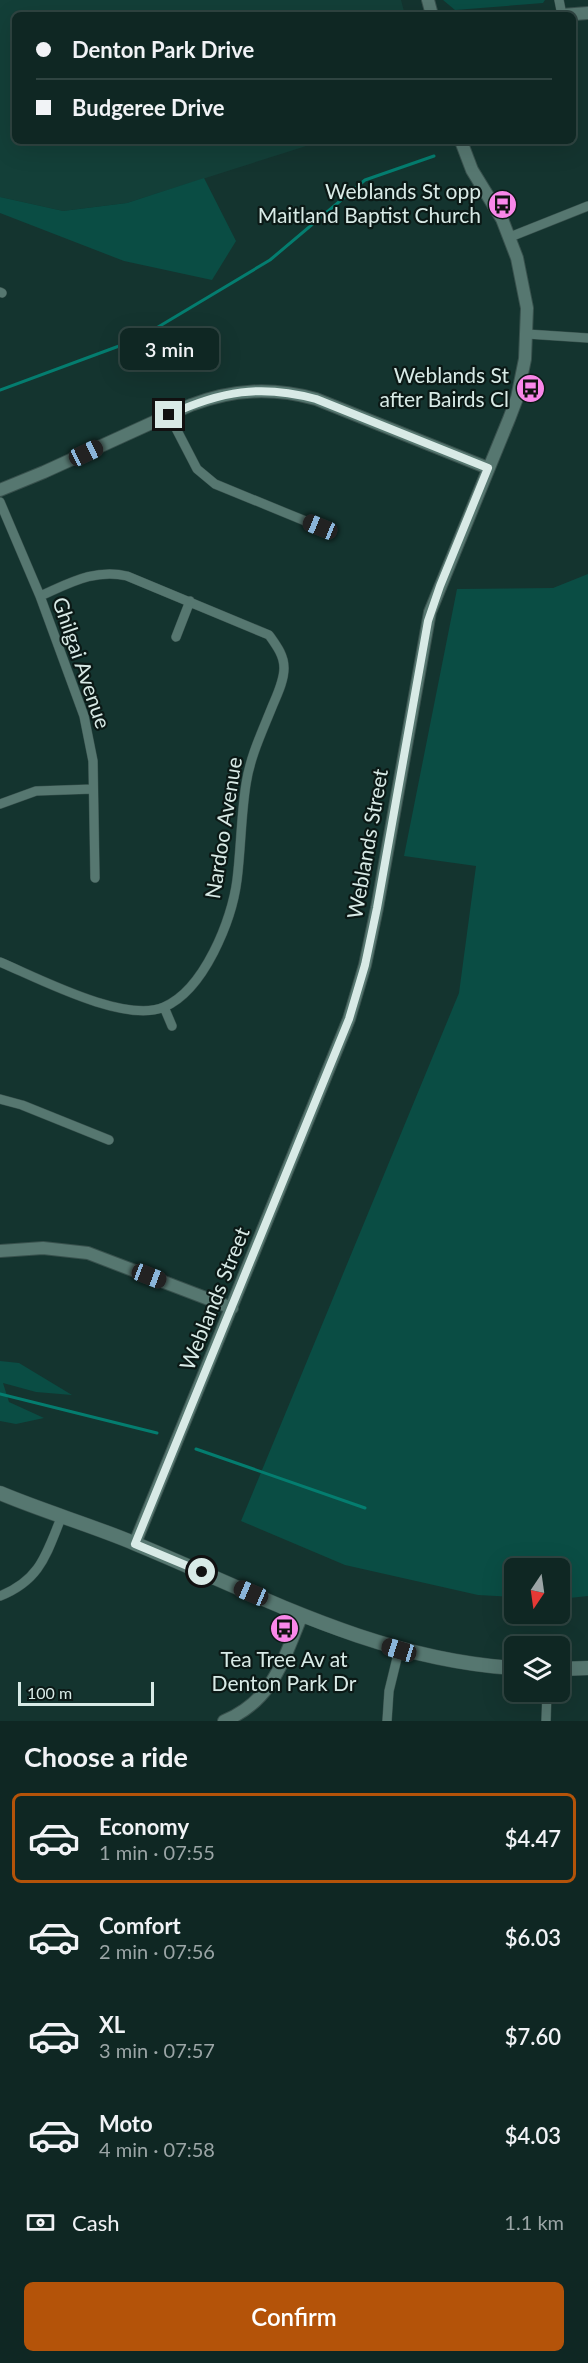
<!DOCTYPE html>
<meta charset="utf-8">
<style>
body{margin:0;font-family:Lato,sans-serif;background:#1d3330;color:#f1f3f6;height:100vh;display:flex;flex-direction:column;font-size:22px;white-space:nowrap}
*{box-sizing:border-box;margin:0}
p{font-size:20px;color:#9ba5a6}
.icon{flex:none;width:33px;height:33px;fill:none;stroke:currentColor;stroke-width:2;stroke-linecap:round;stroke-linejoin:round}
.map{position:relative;height:1721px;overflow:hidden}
.side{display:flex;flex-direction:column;background:#0f2723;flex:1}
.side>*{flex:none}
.banner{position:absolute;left:12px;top:12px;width:564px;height:132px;border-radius:9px;box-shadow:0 6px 24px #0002,0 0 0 2px #2f4441;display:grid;align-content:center;height:132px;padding:0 24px;background:#0f2723}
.needle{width:39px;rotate:193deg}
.controls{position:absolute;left:504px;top:1558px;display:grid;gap:12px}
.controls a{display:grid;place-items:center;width:66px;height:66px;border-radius:9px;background:#0f2723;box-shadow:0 6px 24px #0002,0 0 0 2px #2f4441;font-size:30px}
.scale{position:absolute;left:18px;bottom:15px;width:136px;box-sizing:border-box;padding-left:6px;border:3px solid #d8eae6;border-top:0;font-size:16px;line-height:21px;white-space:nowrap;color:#d8eae6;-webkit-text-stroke:4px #0b1916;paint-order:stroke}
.end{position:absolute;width:27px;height:27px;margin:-14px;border:8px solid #d8eae6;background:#111;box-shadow:0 0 0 3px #111}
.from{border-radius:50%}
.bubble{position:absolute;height:42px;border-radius:9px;background:#0f2723;box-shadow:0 6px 24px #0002,0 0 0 2px #2f4441;font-size:20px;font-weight:600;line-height:42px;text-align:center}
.car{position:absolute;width:18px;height:36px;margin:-18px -9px;border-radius:8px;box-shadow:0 0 4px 2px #0007;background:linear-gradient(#222 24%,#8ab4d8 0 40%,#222 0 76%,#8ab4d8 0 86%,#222 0)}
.banner b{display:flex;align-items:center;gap:21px;height:57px;font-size:22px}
.banner b+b{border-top:2px solid #2f4441}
.banner i{width:15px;height:15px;background:#f1f3f6}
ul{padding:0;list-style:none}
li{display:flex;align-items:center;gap:18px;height:90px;margin:0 12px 9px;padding:0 12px;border:3px solid transparent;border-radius:9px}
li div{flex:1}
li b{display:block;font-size:22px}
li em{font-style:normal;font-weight:600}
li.selected{border-color:#b45309}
li>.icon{width:54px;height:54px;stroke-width:1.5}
h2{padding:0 24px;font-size:27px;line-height:72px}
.pay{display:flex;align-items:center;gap:15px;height:66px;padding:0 24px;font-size:22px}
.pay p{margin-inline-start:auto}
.primary-button{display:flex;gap:12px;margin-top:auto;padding:12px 24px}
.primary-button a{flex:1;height:69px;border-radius:9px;background:#b45309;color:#fff;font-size:24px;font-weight:600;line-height:69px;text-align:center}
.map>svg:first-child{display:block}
.built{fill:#133f38}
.green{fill:#0a4d44}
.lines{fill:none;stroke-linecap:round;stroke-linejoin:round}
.stream{stroke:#047d6f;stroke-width:3}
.minor-casing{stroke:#38514d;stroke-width:10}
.tertiary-casing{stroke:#38514d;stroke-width:14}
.secondary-casing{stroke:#38514d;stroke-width:15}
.minor{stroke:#567770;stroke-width:9}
.tertiary{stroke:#567770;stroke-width:12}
.secondary{stroke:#567770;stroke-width:14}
.route{stroke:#d8eae6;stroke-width:8}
.labels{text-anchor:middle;stroke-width:4.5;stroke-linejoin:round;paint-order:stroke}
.poi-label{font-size:21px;fill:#d8eae6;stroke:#0b1916;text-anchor:end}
.street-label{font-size:21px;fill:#d8eae6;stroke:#0b1916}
</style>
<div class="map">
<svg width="588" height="1721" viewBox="0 0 588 1721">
<rect width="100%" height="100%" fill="#14342f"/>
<path class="built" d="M 0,0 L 401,0 L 405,15 L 15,15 L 15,141 L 322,141 L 127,203 L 63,211 L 0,197 Z"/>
<path class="green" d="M 443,0 L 545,0 L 543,3 L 455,10 Z
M 204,178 L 236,241 L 212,280 L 124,261 L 0,213 L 0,197 L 63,211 L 127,203 Z
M 588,574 L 588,1596 L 560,1599 L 560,1569 L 514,1569 L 514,1597 L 478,1595 L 345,1565 L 241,1521 L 459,993 L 476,866 L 404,856 L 457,589 L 553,588 Z
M 0,1361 L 19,1363 L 72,1395 L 36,1392 L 3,1383 L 9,1402 L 44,1418 L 16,1424 L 0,1421 Z"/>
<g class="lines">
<path class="stream" d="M 0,390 L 138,339 L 270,260 L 365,180 L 434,156
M 0,1394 L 157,1433
M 196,1449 L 365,1508"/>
<defs>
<path id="minor" d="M 559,0 L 562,15
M 510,237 L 588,206
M 0,292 L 2,293
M 527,334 L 588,338
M 169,415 L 197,469 L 215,484 L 320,527
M 0,502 L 40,596 L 84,716 L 93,761 L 95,878
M 176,637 L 190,601
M 0,804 L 36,791 L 93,789
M 0,962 C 38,978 125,1024 164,1007 C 204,990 232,920 237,880 C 241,848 241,816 246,784 C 250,757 262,732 272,707 C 277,695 284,681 284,668 C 284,655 276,645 269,635 L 127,576 C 95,568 68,584 40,596
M 164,1007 L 172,1026
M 0,1099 L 22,1105 L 109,1140
M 0,1596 C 40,1580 46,1555 61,1518
M 387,1721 L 389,1691 L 399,1650
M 546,1721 L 547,1692"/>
<path id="tertiary" d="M 428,0 L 432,15
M 562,15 L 588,13
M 0,490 L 44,472 L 191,405 C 233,389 272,387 316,399 L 488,468
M 0,1251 L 43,1248 L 88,1253 L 232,1308
M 135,1543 L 349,1019 L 365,965 L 377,908 L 430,612 L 509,419 L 517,398 L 525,359 L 527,308 L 517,258 L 502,219 L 472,170 L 461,141
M 224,1721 C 273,1701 283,1660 302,1615"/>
<path id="secondary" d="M 0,1493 C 45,1512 91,1525 136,1544 C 262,1596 376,1659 514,1668
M 560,1669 L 588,1668"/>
</defs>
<use href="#minor" class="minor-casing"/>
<use href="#tertiary" class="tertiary-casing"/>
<use href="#secondary" class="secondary-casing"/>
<use href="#minor" class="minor"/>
<use href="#tertiary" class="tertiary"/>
<use href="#secondary" class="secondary"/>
</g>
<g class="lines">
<path class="route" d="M 169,415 C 221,391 261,384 316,399 L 488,468 L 440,586 L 428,621 L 377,908 L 365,965 L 349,1019 L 135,1544 L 202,1572"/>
</g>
<defs>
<symbol id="bus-disc" viewBox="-11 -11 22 22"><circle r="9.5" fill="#f987e9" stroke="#0b1916"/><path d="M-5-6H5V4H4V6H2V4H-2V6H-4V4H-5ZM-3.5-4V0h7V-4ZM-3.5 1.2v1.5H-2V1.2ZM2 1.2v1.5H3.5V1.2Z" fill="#111"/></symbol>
</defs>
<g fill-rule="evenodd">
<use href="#bus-disc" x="486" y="188" width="33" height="33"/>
<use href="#bus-disc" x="514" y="372" width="33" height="33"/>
<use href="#bus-disc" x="268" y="1612" width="33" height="33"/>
</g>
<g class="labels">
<g class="poi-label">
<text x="481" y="199">Weblands St opp<tspan x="481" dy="24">Maitland Baptist Church</tspan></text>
<text x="509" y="383">Weblands St<tspan x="509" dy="24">after Bairds Cl</tspan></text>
<text x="284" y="1667" text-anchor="middle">Tea Tree Av at<tspan x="284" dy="24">Denton Park Dr</tspan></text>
</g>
<g class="street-label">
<text transform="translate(81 663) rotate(71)" y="7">Ghilgai Avenue</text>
<text transform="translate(224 828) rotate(-81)" y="7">Nardoo Avenue</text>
<text transform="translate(368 844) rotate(-80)" y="7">Weblands Street</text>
<text transform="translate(215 1299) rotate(-68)" y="7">Weblands Street</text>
</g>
</g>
</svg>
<div class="controls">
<a><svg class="needle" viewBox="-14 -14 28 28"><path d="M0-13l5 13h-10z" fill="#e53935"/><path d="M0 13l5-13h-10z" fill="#9ba5a6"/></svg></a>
<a><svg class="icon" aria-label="layers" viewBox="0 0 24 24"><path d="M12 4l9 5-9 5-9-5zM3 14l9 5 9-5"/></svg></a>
</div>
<div class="scale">100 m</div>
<i class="end from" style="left:202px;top:1572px"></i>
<i class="end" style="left:169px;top:415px"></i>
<div class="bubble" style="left:120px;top:328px;width:99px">3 min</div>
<i class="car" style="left:86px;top:453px;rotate:65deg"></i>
<i class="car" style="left:320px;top:527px;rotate:292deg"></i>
<i class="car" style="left:149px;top:1276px;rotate:111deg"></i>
<i class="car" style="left:251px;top:1593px;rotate:293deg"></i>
<i class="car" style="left:399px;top:1650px;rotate:287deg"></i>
<div class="banner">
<b><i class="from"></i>Denton Park Drive</b>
<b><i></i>Budgeree Drive</b>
</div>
</div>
<section class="side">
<h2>Choose a ride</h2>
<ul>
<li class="selected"><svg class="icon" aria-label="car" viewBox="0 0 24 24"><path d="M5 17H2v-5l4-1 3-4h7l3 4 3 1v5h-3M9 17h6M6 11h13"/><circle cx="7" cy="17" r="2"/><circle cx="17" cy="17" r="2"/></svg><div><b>Economy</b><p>1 min · 07:55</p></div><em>$4.47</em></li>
<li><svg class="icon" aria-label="car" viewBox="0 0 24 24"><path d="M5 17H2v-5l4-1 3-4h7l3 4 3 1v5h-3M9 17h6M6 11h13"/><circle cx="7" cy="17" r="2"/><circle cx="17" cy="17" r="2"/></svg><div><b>Comfort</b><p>2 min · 07:56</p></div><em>$6.03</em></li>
<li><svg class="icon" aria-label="car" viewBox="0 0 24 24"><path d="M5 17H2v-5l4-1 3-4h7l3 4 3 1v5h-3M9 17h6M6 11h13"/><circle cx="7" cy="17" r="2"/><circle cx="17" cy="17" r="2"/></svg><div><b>XL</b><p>3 min · 07:57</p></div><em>$7.60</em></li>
<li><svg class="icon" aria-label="car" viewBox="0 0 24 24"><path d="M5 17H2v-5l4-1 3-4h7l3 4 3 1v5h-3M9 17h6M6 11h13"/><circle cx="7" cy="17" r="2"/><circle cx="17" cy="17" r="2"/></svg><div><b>Moto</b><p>4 min · 07:58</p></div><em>$4.03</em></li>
</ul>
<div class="pay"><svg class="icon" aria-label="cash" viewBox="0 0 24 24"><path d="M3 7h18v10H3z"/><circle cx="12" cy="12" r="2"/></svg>Cash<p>1.1 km</p></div>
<div class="primary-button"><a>Confirm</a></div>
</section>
